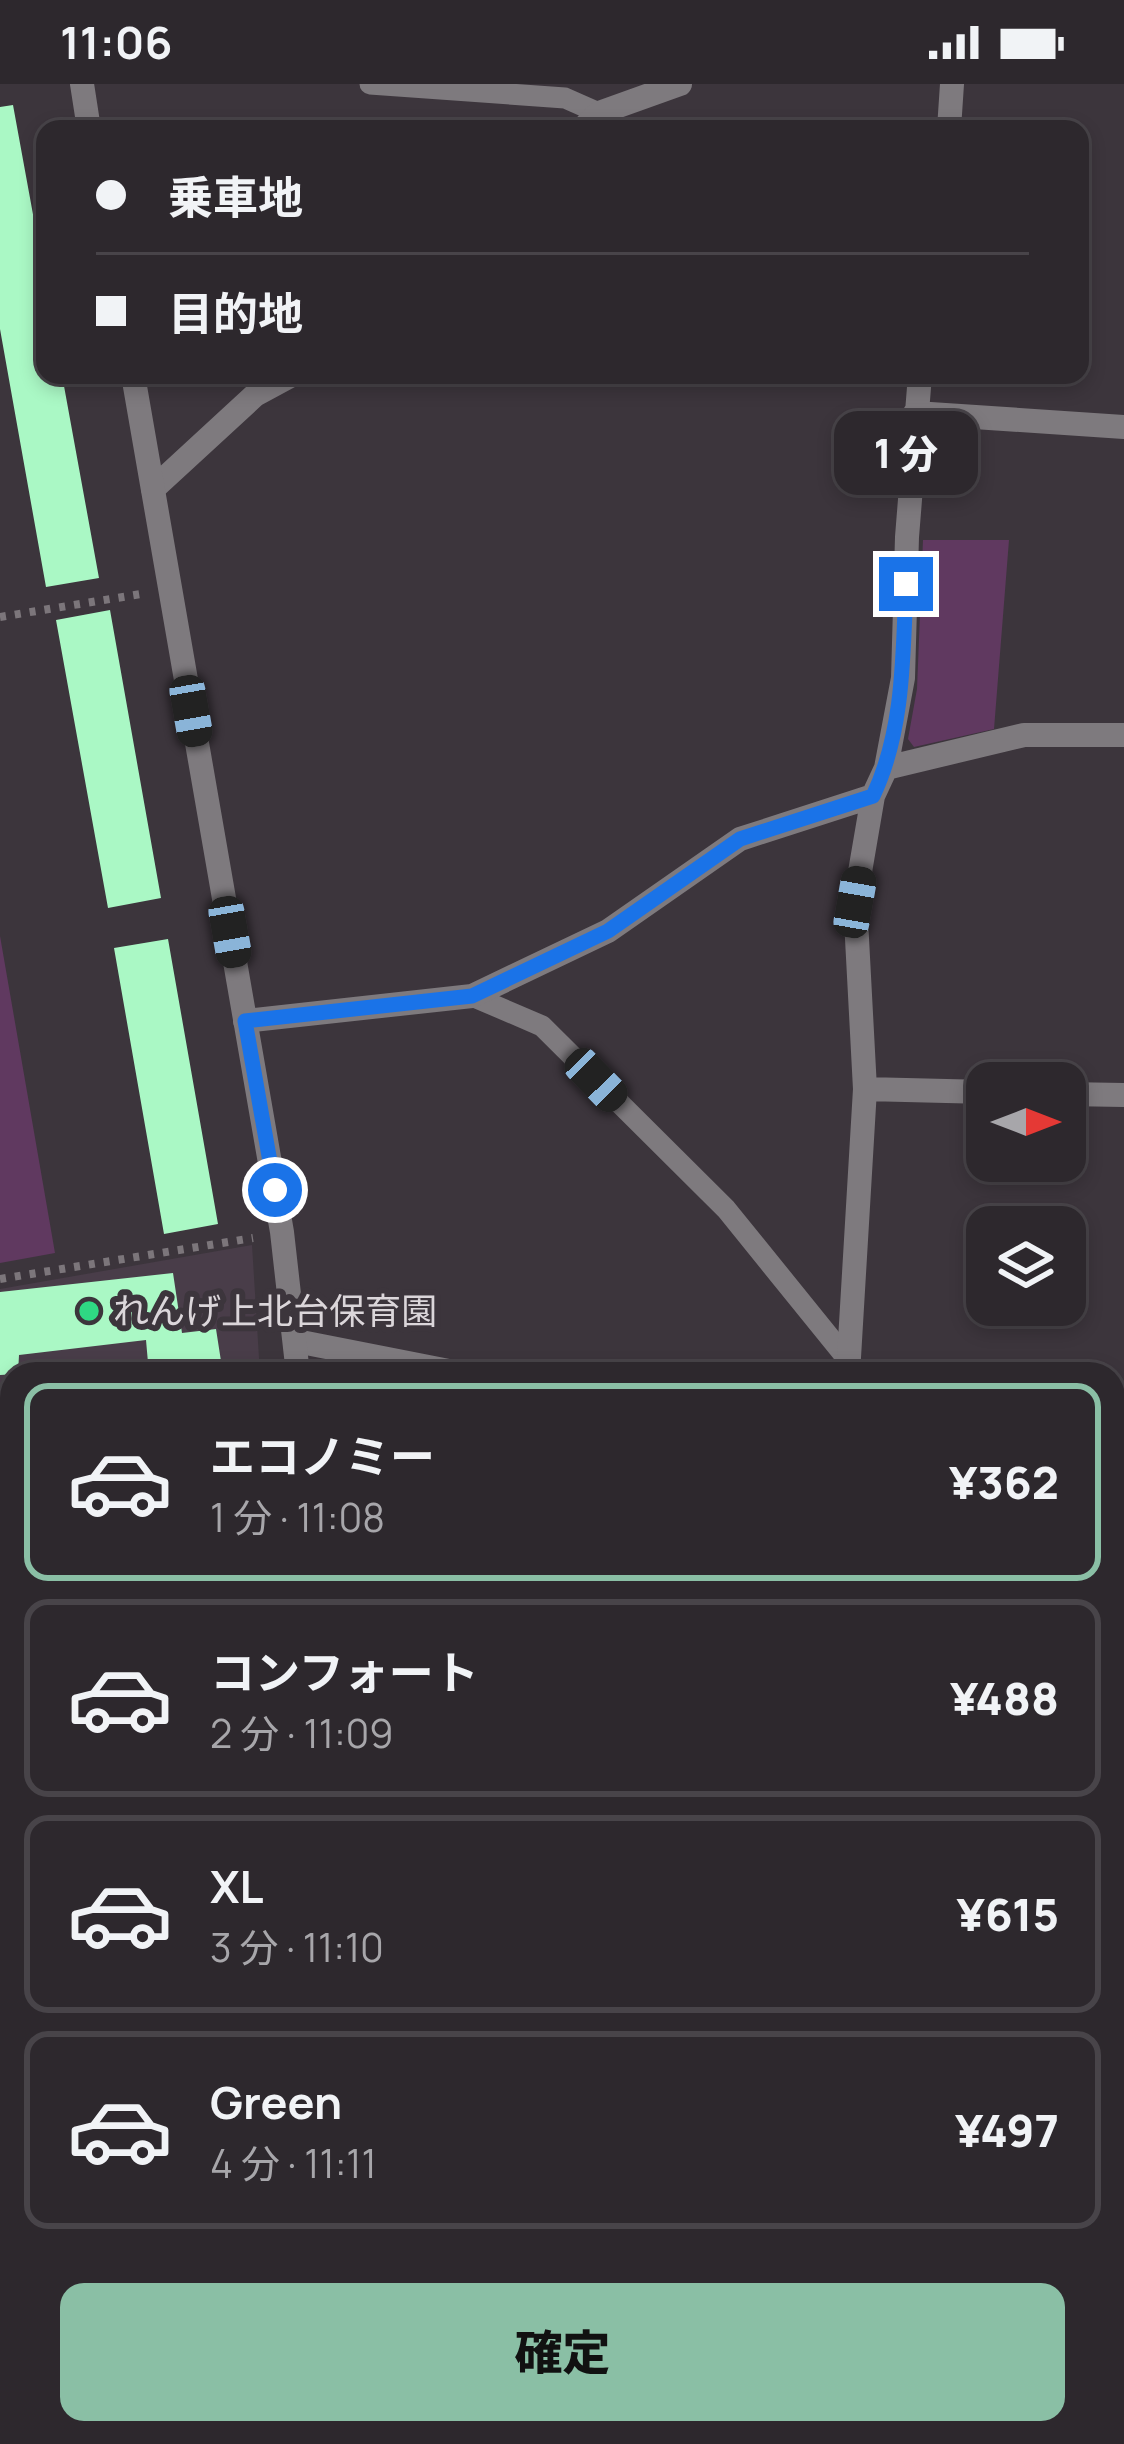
<!DOCTYPE html>
<html lang="ja">
<meta charset="utf-8">
<style>
body{margin:0;font-family:Manrope,"Noto Sans JP",sans-serif;background:#353035;color:#f1f3f6;height:100vh;display:flex;flex-direction:column;font-size:45px;white-space:nowrap}
*{box-sizing:border-box;margin:0}
p{font-size:39px;color:#a7a6aa}
.icon{flex:none;width:66px;height:66px;fill:none;stroke:currentColor;stroke-width:2;stroke-linecap:round;stroke-linejoin:round}
.map{position:relative;flex:1;overflow:hidden}
.panel{position:absolute;left:0px;top:1278px;width:1125px;height:1083px;display:flex;flex-direction:column;background:#2d282d;border-radius:36px 36px 0 0;box-shadow:0 6px 18px #0003,0 0 0 3px #484449}
.panel>*{flex:none}
.guide{position:absolute;left:36px;top:36px;width:1053px;height:264px;border-radius:24px;box-shadow:0 6px 18px #0003,0 0 0 3px #484449;display:grid;align-content:center;height:264px;padding:0 60px;background:#2d282d}
.needle{width:78px;rotate:90deg}
.controls{position:absolute;left:966px;top:978px;display:grid;gap:24px}
.controls a{display:grid;place-items:center;width:120px;height:120px;border-radius:24px;background:#2d282d;box-shadow:0 6px 18px #0003,0 0 0 3px #484449;font-size:60px}
.end{position:absolute;width:54px;height:54px;margin:-27px;border:15px solid #1a73e8;background:#fff;box-shadow:0 0 0 6px #fff}
.from{border-radius:50%}
.bubble{position:absolute;height:84px;border-radius:24px;background:#2d282d;box-shadow:0 6px 18px #0003,0 0 0 3px #484449;font-size:39px;font-weight:800;line-height:84px;text-align:center}
.car{position:absolute;width:36px;height:72px;margin:-36px -18px;border-radius:15px;box-shadow:0 0 9px 3px #0007;background:linear-gradient(#222 24%,#8ab4d8 0 40%,#222 0 76%,#8ab4d8 0 86%,#222 0)}
.guide b{display:flex;align-items:center;gap:42px;height:114px;font-size:45px}
.guide b+b{border-top:3px solid #484449}
.guide i{width:30px;height:30px;background:#f1f3f6}
ul{padding:21px 0 0;list-style:none}
li{display:flex;align-items:center;gap:36px;height:198px;margin:0 24px 18px;padding:0 36px;border:6px solid #484449;border-radius:24px}
li div{flex:1}
li b{display:block;font-size:45px}
li em{font-style:normal;font-weight:800}
li.current{border-color:#8abfa5}
li>.icon{width:108px;height:108px;stroke-width:1.5}
.primary-button{display:flex;gap:24px;margin-top:auto;padding:24px 60px}
.primary-button a{flex:1;height:138px;border-radius:24px;background:#8abfa5;color:#111;font-size:48px;font-weight:800;line-height:138px;text-align:center}
.status{display:flex;justify-content:space-between;align-items:center;height:84px;padding:0 60px;background:#2d282d;direction:ltr}
.status svg{height:33px;fill:currentColor}
.map>svg:first-child{display:block}
.built{fill:#493d49}
.green{fill:#603960}
.building{fill:#aaf8c5}
.lines{fill:none;stroke-linecap:round;stroke-linejoin:round}
.path{stroke:#7c767b;stroke-width:8;stroke-dasharray:6 9;stroke-linecap:butt}
.service{stroke:#7e7a7e;stroke-width:21}
.minor{stroke:#7e7a7e;stroke-width:24}
.tertiary{stroke:#7e7a7e;stroke-width:24}
.route{stroke:#1a73e8;stroke-width:15}
.poi-dot{fill:#2fd883;stroke:#3c353c;stroke-width:4.5}
.labels{text-anchor:middle;stroke-width:12;stroke-linejoin:round;paint-order:stroke}
.poi-label{font-size:36px;fill:#dbd6da;stroke:#3c353c;text-anchor:start}
</style>
<div class="status"><b>11:06</b><svg viewBox="0 0 49 12"><path d="M0 12V9h3v3zM5 12V6h3v6zM10 12V3h3v9zM15 12V0h3v12zM26 1h20v11H26zM47 4h2v5h-2z"/></svg></div>
<div class="map">
<svg width="1124" height="2360" viewBox="0 0 1124 2360">
<rect width="100%" height="100%" fill="#3c353c"/>
<path class="built" d="M 252,1161 L 260,1290 L 12,1290 L 12,1478 L 0,1476 L 0,1205 Z
M 1113,1479 L 1124,1480 L 1124,2154 L 1113,2153 Z"/>
<path class="green" d="M 923,456 L 1009,456 L 994,645 L 914,663 L 908,655 L 917,605 Z
M 0,852 L 55,1169 L 0,1179 Z
M 0,1712 L 12,1715 L 12,1906 L 0,1903 Z"/>
<path class="building" d="M 13,21 L 45,196 L 45,291 L 62,291 L 99,494 L 46,503 L 0,245 L 0,23 Z
M 110,526 L 161,814 L 108,824 L 56,536 Z
M 168,855 L 218,1140 L 164,1150 L 114,864 Z
M 173,1189 L 182,1249 L 216,1245 L 223,1290 L 149,1290 L 146,1256 L 19,1271 L 18,1290 L 0,1291 L 0,1208 Z
M 0,1519 L 12,1521 L 12,1670 L 0,1668 Z
M 11,2110 L 12,2289 L 5,2313 L 0,2311 L 0,2147 Z
M 139,2349 L 201,2349 L 198,2360 L 171,2360 Z"/>
<g class="lines">
<path class="path" d="M 0,533 L 141,510
M 0,1195 L 253,1154"/>
<path class="service" d="M 370,0 L 565,14 L 599,29
M 472,912 L 542,942 L 726,1125 L 849,1277
M 0,2353 L 33,2349
M 239,2360 L 244,2349"/>
<path class="minor" d="M 582,45 L 599,29 L 680,0
M 949,45 L 952,0
M 915,329 L 1124,343
M 153,405 L 255,311 L 292,291
M 886,684 L 1024,651 L 1124,651
M 245,937 L 472,912 L 608,847 L 740,755 L 873,712
M 865,1005 L 987,1008
M 1065,1010 L 1124,1011
M 296,1257 L 464,1290
M 848,1290 L 865,1005 L 855,817 L 873,712 L 886,684 L 903,594 L 907,453 L 920,291
M 1113,1469 L 1124,1470
M 342,2360 L 346,2349"/>
<path class="tertiary" d="M 82,0 L 89,45
M 133,291 L 282,1148 L 298,1290
M 0,1947 L 12,1950
M 1113,2171 L 1124,2172"/>
</g>
<g class="lines">
<path class="route" d="M 275,1106 L 245,937 L 472,912 L 608,847 L 740,755 L 873,712 C 904,647 903,571 906,500"/>
</g>
<circle class="poi-dot" cx="89" cy="1227" r="12"/>
<g class="labels">
<g class="poi-label">
<text x="113" y="1240">れんげ上北台保育園</text>
</g>
</g>
</svg>
<div class="controls">
<a><svg class="needle" viewBox="-14 -14 28 28"><path d="M0-13l5 13h-10z" fill="#e53935"/><path d="M0 13l5-13h-10z" fill="#a7a6aa"/></svg></a>
<a><svg class="icon" aria-label="layers" viewBox="0 0 24 24"><path d="M12 4l9 5-9 5-9-5zM3 14l9 5 9-5"/></svg></a>
</div>
<i class="end from" style="left:275px;top:1106px"></i>
<i class="end" style="left:906px;top:500px"></i>
<div class="bubble" style="left:834px;top:327px;width:144px">1 分</div>
<i class="car" style="left:191px;top:627px;rotate:170deg"></i>
<i class="car" style="left:855px;top:818px;rotate:10deg"></i>
<i class="car" style="left:230px;top:848px;rotate:170deg"></i>
<i class="car" style="left:596px;top:996px;rotate:136deg"></i>
<div class="guide">
<b><i class="from"></i>乗車地</b>
<b><i></i>目的地</b>
</div>
<section class="panel">
<ul>
<li class="current"><svg class="icon" aria-label="car" viewBox="0 0 24 24"><path d="M5 17H2v-5l4-1 3-4h7l3 4 3 1v5h-3M9 17h6M6 11h13"/><circle cx="7" cy="17" r="2"/><circle cx="17" cy="17" r="2"/></svg><div><b>エコノミー</b><p>1 分 · 11:08</p></div><em>¥362</em></li>
<li><svg class="icon" aria-label="car" viewBox="0 0 24 24"><path d="M5 17H2v-5l4-1 3-4h7l3 4 3 1v5h-3M9 17h6M6 11h13"/><circle cx="7" cy="17" r="2"/><circle cx="17" cy="17" r="2"/></svg><div><b>コンフォート</b><p>2 分 · 11:09</p></div><em>¥488</em></li>
<li><svg class="icon" aria-label="car" viewBox="0 0 24 24"><path d="M5 17H2v-5l4-1 3-4h7l3 4 3 1v5h-3M9 17h6M6 11h13"/><circle cx="7" cy="17" r="2"/><circle cx="17" cy="17" r="2"/></svg><div><b>XL</b><p>3 分 · 11:10</p></div><em>¥615</em></li>
<li><svg class="icon" aria-label="car" viewBox="0 0 24 24"><path d="M5 17H2v-5l4-1 3-4h7l3 4 3 1v5h-3M9 17h6M6 11h13"/><circle cx="7" cy="17" r="2"/><circle cx="17" cy="17" r="2"/></svg><div><b>Green</b><p>4 分 · 11:11</p></div><em>¥497</em></li>
</ul>
<div class="primary-button"><a>確定</a></div>
</section>
</div>
